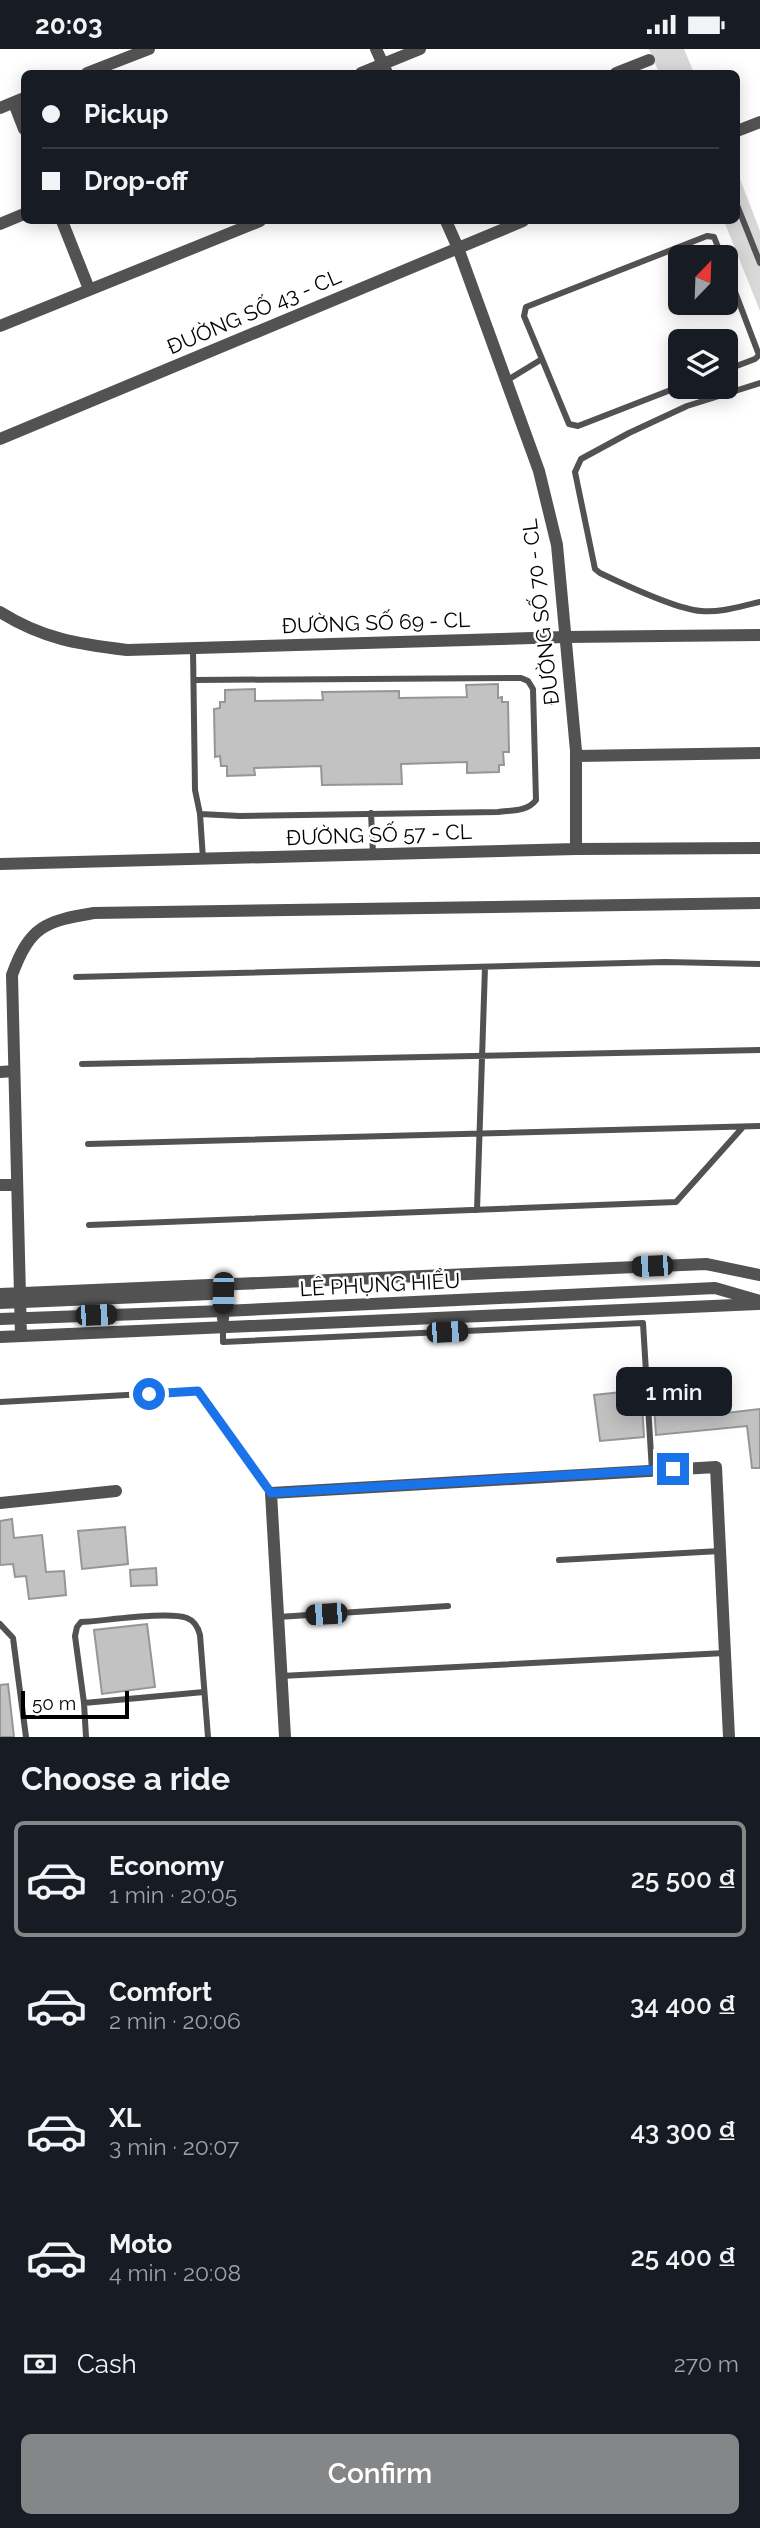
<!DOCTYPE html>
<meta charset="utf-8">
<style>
body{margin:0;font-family:Raleway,sans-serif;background:#20242c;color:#f1f3f6;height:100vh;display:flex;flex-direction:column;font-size:26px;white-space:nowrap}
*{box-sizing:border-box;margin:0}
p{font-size:23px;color:#9ea1a6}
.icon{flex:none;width:38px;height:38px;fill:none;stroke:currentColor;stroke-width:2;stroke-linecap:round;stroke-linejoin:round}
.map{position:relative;height:1688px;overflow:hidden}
.side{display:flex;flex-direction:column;background:#171b24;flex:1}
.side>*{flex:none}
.top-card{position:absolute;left:21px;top:21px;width:719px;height:154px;border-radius:10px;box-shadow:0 4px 18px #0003;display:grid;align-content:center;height:154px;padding:0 21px;background:#171b24}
.needle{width:46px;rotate:23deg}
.controls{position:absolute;left:668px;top:196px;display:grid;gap:14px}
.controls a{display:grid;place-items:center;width:70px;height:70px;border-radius:10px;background:#171b24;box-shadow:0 4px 18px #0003;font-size:35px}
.scale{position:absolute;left:21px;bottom:18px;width:108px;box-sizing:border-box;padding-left:7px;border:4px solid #000;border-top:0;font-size:19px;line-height:24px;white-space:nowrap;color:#000;-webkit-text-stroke:5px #fff;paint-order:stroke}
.end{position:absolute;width:32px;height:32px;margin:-16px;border:9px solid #1a73e8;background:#fff;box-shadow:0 0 0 4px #fff}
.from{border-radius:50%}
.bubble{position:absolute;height:49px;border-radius:10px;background:#171b24;box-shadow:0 4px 18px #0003;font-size:23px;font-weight:600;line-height:49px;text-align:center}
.car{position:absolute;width:21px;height:42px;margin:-21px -10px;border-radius:9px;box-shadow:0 0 5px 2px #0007;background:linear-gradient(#222 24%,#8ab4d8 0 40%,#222 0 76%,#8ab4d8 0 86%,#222 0)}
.top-card b{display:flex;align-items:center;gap:24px;height:66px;font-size:26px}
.top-card b+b{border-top:2px solid #363941}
.top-card i{width:18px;height:18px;background:#f1f3f6}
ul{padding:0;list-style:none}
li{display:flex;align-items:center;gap:21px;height:116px;margin:0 14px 10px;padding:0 7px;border:4px solid transparent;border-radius:10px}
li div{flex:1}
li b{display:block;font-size:26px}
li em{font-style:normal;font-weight:600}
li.active{border-color:#858687}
li>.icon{width:63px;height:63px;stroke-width:1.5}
h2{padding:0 21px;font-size:32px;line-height:84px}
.pay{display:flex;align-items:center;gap:18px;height:77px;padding:0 21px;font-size:26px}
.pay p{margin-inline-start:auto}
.button{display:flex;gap:14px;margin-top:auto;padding:14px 21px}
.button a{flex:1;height:80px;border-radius:10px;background:#858687;color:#fff;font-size:28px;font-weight:600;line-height:80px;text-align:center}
.status{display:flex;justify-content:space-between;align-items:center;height:49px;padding:0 35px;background:#171b24;direction:ltr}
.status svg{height:19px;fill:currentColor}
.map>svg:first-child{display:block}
.green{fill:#d9d9d9}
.building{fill:#c2c2c2;stroke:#969696;stroke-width:2}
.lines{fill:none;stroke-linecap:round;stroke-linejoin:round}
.lane{stroke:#525252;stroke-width:6}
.street{stroke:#525252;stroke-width:12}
.route{stroke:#1a73e8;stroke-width:9}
.labels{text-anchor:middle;stroke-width:5;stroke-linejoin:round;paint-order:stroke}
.street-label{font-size:21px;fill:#000;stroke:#fff}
</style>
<div class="status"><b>20:03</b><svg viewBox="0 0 49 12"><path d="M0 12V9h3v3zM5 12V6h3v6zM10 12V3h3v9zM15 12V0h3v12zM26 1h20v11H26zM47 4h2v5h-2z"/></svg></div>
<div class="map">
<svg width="760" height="1688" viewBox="0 0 760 1688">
<rect width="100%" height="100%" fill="#fff"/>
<path class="green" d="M 649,0 L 684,0 L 694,24 L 659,24 Z
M 737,122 L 760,182 L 760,262 L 724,172 L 737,172 Z"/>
<path class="building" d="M 498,635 L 498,649 L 502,648 L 502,653 L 508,653 L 509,703 L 503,703 L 504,716 L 499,716 L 499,723 L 467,724 L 467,713 L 401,715 L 402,735 L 322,736 L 321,717 L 254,719 L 255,726 L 227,727 L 227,717 L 221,717 L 220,707 L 215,708 L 214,660 L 220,659 L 220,653 L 225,653 L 225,641 L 255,640 L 255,652 L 323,651 L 322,643 L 399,642 L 399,649 L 467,648 L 466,636 Z
M 722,1332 L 726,1364 L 760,1360 L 760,1419 L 752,1419 L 747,1377 L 656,1386 L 653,1340 Z
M 641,1341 L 644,1388 L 600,1392 L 594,1346 Z
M 12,1470 L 14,1489 L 42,1486 L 46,1523 L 64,1522 L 66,1546 L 29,1550 L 26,1527 L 15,1528 L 13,1515 L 0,1516 L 0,1472 Z
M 125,1478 L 128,1515 L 82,1520 L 78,1482 Z
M 156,1519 L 157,1536 L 131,1537 L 130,1521 Z
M 147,1575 L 155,1638 L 102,1645 L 94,1581 Z
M 8,1635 L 14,1688 L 0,1688 L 0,1636 Z"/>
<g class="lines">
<path class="lane" d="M 737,156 L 760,214
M 726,219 L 759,306 L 755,310 L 726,321
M 542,310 L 569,375 L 578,377 L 681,337
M 506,332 L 542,310 L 524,267 L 526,258 L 707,187 L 714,188 L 722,208
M 760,334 L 687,357 L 629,384 L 581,410 L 575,423 L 595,520 L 600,524 C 625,536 676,560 701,562 C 721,564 741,557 760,553
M 193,600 L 195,741 L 200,765 L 240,767 L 498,763 C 512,761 527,763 536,751 L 533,640 L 528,632 L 521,629 L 194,631
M 371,764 L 373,805
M 200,765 L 203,810
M 76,928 L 665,913 L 760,915
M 82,1015 L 760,1001
M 88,1095 L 760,1077
M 477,1161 L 485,918
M 89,1176 L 676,1153 L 743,1078
M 223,1278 L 223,1293 L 643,1274 L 652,1422
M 0,1353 L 199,1342 L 271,1444
M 559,1511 L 720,1502
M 278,1568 L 448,1557
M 0,1575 L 13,1589 L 26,1688
M 281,1627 L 725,1604
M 84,1654 L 75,1587 L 77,1578 L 81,1573 C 104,1572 168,1562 187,1569 C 195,1572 198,1578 200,1586 L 208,1688
M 86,1688 L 84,1654 L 204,1643"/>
<path class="street" d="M 376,0 L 387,24
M 87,24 L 149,0
M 361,24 L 420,0
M 616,24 L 649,11
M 14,54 L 24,80
M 0,59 L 24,49
M 737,82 L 760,73
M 62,172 L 89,240
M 446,172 L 458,199 L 539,422 L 557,496 L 576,702 L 576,800
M 0,175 L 24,165
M 0,277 L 260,172
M 0,390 L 523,172
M 0,563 C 43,590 78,595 127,601 L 565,588 L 760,586
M 576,707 L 760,704
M 0,815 L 576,800 L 760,799
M 0,1023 L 14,1022
M 0,1136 L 17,1136
M 223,1235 L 223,1270
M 0,1245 L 706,1215 L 760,1226
M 0,1254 L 211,1245
M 0,1270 L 223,1262 L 715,1239 L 760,1252
M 21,1287 L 12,926 C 30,877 45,872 94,864 L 760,854
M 0,1288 L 758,1255
M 0,1454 L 116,1442
M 285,1688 L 271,1444 L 716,1418 L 729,1688"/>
</g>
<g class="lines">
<path class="route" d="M 149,1345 L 198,1342 L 271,1444 L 673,1420"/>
</g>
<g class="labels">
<g class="street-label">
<text transform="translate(254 263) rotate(-23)" y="7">ĐƯỜNG SỐ 43 - CL</text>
<text transform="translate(541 563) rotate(-97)" y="7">ĐƯỜNG SỐ 70 - CL</text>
<text transform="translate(376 574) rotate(-2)" y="7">ĐƯỜNG SỐ 69 - CL</text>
<text transform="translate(379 786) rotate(-2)" y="7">ĐƯỜNG SỐ 57 - CL</text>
<text transform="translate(380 1236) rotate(-3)" y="7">LÊ PHỤNG HIỂU</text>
</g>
</g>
</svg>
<div class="controls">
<a><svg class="needle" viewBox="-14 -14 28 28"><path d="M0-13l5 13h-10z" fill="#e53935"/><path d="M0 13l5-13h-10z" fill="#9ea1a6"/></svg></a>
<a><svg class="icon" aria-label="layers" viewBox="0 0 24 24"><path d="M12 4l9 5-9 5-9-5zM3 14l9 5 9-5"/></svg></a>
</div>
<div class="scale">50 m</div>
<i class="end from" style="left:149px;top:1345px"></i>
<i class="end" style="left:673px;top:1420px"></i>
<div class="bubble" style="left:616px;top:1318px;width:116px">1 min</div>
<i class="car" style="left:652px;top:1217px;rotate:268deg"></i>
<i class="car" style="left:223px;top:1244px;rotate:181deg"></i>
<i class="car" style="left:96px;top:1266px;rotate:88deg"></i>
<i class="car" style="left:447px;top:1283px;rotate:87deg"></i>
<i class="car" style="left:326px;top:1565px;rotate:266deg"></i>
<div class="top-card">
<b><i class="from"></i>Pickup</b>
<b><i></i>Drop-off</b>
</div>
</div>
<section class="side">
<h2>Choose a ride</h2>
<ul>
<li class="active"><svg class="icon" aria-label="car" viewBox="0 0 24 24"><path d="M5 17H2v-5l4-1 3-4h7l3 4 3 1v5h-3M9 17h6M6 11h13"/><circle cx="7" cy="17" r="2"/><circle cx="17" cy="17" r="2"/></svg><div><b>Economy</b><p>1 min · 20:05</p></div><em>25 500 ₫</em></li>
<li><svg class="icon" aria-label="car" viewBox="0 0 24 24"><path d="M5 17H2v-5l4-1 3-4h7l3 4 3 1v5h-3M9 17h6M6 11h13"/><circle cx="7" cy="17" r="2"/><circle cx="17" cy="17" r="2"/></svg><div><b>Comfort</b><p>2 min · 20:06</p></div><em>34 400 ₫</em></li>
<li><svg class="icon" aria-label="car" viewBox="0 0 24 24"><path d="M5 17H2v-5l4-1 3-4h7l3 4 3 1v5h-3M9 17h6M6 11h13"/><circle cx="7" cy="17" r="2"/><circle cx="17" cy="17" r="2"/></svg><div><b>XL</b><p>3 min · 20:07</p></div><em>43 300 ₫</em></li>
<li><svg class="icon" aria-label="car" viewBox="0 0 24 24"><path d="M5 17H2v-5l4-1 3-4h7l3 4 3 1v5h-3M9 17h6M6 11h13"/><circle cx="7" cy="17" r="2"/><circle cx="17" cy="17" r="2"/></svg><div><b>Moto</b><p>4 min · 20:08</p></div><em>25 400 ₫</em></li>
</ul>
<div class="pay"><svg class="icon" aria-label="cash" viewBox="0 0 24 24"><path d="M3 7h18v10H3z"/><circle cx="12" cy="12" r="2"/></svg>Cash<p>270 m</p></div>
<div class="button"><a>Confirm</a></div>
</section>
